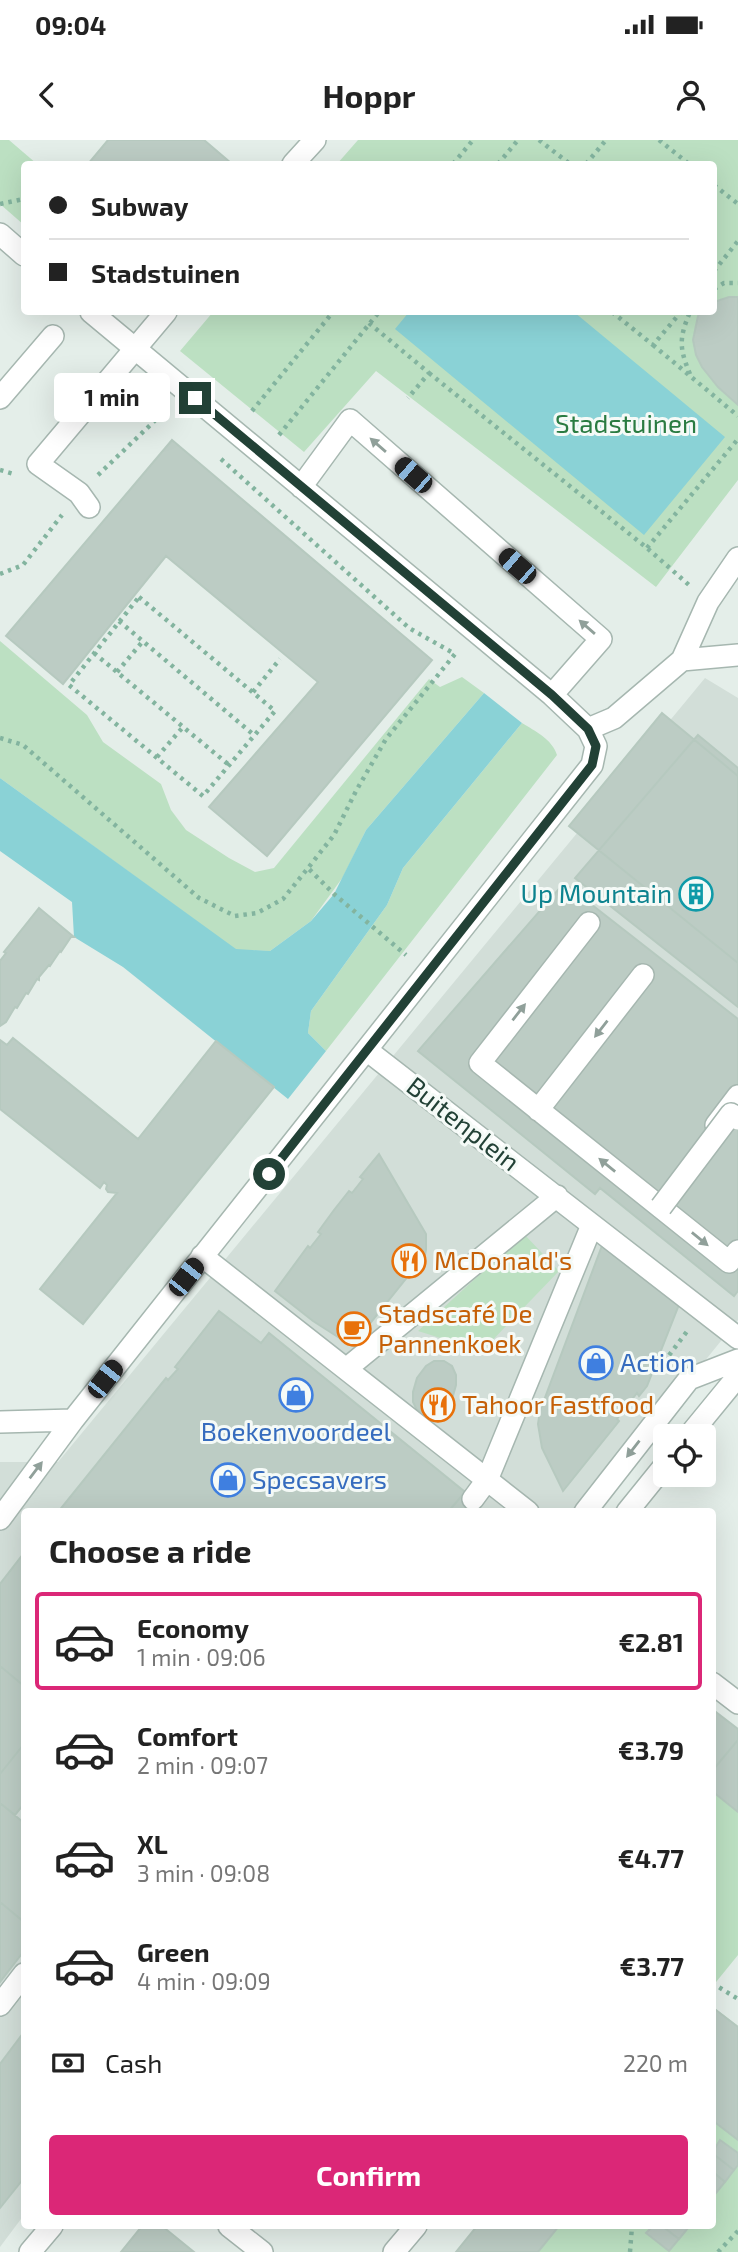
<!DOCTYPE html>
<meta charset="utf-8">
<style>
body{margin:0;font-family:"Exo 2",sans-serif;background:#f6f6f6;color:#222;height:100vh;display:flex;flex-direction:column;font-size:26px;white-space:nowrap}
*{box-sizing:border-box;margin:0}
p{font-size:23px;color:#767676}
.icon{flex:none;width:38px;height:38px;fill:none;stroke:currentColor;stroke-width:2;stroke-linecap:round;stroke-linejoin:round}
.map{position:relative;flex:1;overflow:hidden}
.drawer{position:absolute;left:21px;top:1368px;width:695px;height:721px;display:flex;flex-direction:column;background:#fff;border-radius:7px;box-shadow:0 7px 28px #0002}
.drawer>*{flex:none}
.banner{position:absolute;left:21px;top:21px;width:696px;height:154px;border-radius:7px;box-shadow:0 7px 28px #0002;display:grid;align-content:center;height:154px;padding:0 28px;background:#fff}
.tools{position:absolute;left:653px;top:1284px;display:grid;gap:14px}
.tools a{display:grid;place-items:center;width:63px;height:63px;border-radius:7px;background:#fff;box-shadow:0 7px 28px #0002;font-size:35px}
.end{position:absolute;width:32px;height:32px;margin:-16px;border:9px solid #224136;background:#fff;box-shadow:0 0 0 4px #fff}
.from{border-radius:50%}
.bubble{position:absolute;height:49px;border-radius:7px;background:#fff;box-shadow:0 7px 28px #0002;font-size:23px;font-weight:700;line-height:49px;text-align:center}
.car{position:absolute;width:21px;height:42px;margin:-21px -10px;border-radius:9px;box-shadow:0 0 5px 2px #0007;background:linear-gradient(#222 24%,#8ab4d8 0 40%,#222 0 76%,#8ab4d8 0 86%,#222 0)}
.banner b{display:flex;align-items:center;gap:24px;height:66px;font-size:26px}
.banner b+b{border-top:2px solid #e0e0e0}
.banner i{width:18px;height:18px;background:#222}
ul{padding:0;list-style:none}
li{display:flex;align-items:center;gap:21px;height:98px;margin:0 14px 10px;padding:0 14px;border:4px solid transparent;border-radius:7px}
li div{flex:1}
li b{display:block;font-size:26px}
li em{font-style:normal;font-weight:700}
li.current{border-color:#db2777}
li>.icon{width:63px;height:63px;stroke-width:1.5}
h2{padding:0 28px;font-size:32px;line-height:84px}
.pay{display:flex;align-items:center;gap:18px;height:77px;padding:0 28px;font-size:26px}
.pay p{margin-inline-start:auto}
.action{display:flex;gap:14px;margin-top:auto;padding:14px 28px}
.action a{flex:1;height:80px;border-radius:7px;background:#db2777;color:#fff;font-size:28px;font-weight:700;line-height:80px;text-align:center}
.status{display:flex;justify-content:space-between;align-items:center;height:49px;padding:0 35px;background:#fff;direction:ltr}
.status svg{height:19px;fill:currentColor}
header{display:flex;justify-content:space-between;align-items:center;height:91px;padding:0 28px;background:#fff;font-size:32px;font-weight:700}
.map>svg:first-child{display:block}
.built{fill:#d2ded8}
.green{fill:#bce0c2}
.water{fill:#8ad2d6}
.building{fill:#bcccc4;stroke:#b6c9bf;stroke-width:2}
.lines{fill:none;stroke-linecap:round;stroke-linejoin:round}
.minor-casing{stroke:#a6b7b0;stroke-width:24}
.path{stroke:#83b49f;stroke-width:4.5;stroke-dasharray:3.5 5;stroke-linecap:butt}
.minor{stroke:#fff;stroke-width:21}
.minor-bridge-casing{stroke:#a6b7b0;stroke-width:24;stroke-linecap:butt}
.minor-bridge{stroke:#fff;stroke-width:21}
.oneway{fill:#90a09a}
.route{stroke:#224136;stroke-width:9}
.labels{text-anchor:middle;stroke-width:6;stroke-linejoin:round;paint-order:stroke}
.park-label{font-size:26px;fill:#2a7b41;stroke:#f5faf7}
.culture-label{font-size:26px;fill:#0d838f;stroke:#f5faf7;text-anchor:end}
.street-label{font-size:26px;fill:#224136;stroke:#f5faf7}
.food-label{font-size:26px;fill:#c56008;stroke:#f5faf7;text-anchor:start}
.shop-label{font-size:26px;fill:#366cbe;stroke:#f5faf7;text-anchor:start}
</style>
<div class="status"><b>09:04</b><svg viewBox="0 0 49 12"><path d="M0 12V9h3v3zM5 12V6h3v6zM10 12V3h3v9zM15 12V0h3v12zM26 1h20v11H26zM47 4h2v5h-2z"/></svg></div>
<header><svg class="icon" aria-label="back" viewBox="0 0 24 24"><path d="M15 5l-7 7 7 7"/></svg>Hoppr<svg class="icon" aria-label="person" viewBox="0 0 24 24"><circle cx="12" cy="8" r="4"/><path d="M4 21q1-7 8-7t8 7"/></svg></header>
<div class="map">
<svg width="738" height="2112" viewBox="0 0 738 2112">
<rect width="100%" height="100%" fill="#e4eee9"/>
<path class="built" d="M 705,538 L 738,558 L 738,1180 L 582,1372 L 24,1372 L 24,2075 L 0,2107 L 0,1322 L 58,1322 Z"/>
<path class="green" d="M 0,0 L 9,0 L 37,24 L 24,24 L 24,85 L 0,64 Z
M 358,0 L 738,0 L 738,340 L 656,447 L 376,231 L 304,312 L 180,211 L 213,172 L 714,172 L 714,24 L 337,24 Z
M 0,501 L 87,575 L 103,602 L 161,644 L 171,670 L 186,690 L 229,718 L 255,732 L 274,728 L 429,539 L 440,547 L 462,537 L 484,553 L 366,690 L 343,737 L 311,781 L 270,811 L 236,810 L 0,638 Z
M 522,583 C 535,591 552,599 557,615 L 326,911 L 308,893 L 311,871 L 387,765 L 403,728 Z
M 524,1094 L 559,1131 L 482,1211 L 418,1191 Z
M 712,1648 L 738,1667 L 738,1815 L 712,1847 Z
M 712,1866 L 738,1886 L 738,2112 L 525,2112 L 546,2086 L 712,2086 Z"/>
<path class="water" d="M 409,172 L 574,172 L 725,297 L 644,395 L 395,189 Z
M 484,553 L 522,583 L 403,728 L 387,765 L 311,871 L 308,893 L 326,911 L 288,959 L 123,827 L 74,797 L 72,762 L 0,711 L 0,638 L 236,809 L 270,811 L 311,781 L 334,754 L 366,690 Z"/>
<path class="building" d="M 108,0 L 204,0 L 231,23 L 88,24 Z
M 729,157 L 738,157 L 738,265 L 718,247 L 702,227 L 696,215 L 693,200 L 698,176 L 702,172 L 714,172 L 714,162 Z
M 172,300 L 432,520 L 267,716 L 209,667 L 318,542 L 166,416 L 63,544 L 6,496 Z
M 662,573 L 738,636 L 738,823 L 569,686 Z
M 698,595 L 738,628 L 738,867 L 575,738 Z
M 564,743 L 738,879 L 738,1151 L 734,1156 L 600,1048 L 595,1054 L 418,911 Z
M 39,768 L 74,797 L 71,797 L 61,812 L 60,811 L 50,826 L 49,825 L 39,837 L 39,840 L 37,839 L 28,854 L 26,853 L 17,868 L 15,867 L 6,882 L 0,886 L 0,821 L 6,813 L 4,812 Z
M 13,898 L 138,999 L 216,901 L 274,947 L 83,1184 L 40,1149 L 117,1053 L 108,1052 L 106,1049 L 107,1045 L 104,1042 L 100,1048 L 0,969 L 0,900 L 7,905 Z
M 379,1014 L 426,1094 L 426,1110 L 425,1115 L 352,1206 L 313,1181 L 275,1151 L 308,1106 L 310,1108 L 321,1094 L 318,1092 L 334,1070 L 349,1051 L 352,1053 L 363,1039 L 360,1037 Z
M 603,1103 L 680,1162 L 647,1246 L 639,1256 L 637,1253 L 617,1279 L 619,1281 L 563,1351 L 542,1308 L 538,1284 L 540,1271 Z
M 219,1171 L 261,1203 L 269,1193 L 465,1352 L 448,1372 L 58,1372 L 166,1238 L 168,1240 L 178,1229 L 175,1227 Z
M 434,1221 L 444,1221 L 452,1226 L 456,1235 L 456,1245 L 452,1259 L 447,1267 L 430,1276 L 417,1270 L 413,1262 L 413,1252 L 417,1238 L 426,1226 Z
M 465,1352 L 481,1366 L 476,1372 L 448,1372 Z
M 24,1413 L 24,1546 L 0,1526 L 0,1444 Z
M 0,1526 L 24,1546 L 24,1604 L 0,1634 Z
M 712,1569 L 738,1589 L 738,1600 L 712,1631 Z
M 738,1600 L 738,1672 L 712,1651 L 712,1631 Z
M 24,1604 L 24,1664 L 15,1675 L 0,1663 L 0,1634 Z
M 0,1663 L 24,1683 L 24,1782 L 0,1762 Z
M 0,1762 L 24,1782 L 24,1811 L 0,1842 Z
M 712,1867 L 738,1887 L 738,2000 L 712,1980 Z
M 24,1892 L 24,2038 L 0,2068 L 0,1924 Z
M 720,2000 L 738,2013 L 738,2025 L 734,2030 L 712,2013 Z
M 712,2013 L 734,2030 L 725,2042 L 712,2031 Z
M 712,2031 L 725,2042 L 716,2053 L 712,2051 Z
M 142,2086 L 162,2086 L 194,2112 L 121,2112 Z
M 477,2086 L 559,2086 L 538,2112 L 456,2112 Z
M 653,2086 L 662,2086 L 679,2099 L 669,2111 L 646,2093 Z
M 662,2086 L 686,2086 L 688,2088 L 679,2099 Z"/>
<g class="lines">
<defs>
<path id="minor" d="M 293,24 L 315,0
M 0,94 L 24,115
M 0,258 L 53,196
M 301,347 L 350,280 L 601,499 L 552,555
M 89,367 L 79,353 L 38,324 L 166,172
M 682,520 L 738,515
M 588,589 L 614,578 L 682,520 L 708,462 L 738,418
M 589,783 L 480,923 L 729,1122 L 738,1111
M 368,911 L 738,1198
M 538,970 L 643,835
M 716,985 L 738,956
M 202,1116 L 528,1372
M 346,1229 L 557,1056
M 0,1282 L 73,1280
M 688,1297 L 738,1236
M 473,1359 L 487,1340 L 592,1085
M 585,1372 L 689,1239 L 738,1220
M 627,1372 L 665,1325
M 0,1379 L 73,1280 L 592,625 L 596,606 L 588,589 L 552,555 L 91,172
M 712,1543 L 738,1563
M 0,1865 L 24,1834
M 229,2086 L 262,2112
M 30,2112 L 52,2086
M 394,2112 L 416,2086"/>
</defs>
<use href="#minor" class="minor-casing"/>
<path class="path" d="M 539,0 L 570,24
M 659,0 L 689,24
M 453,24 L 473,0
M 498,24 L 518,0
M 586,24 L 606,0
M 714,45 L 738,64
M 0,64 L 24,59
M 714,131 L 738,101
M 714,149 L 724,143 L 738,143
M 612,172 L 653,205 L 681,172
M 369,183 L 429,233 L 408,258
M 653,205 L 738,276
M 429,233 L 647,408 L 689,445
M 690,234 C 679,208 679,198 690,172
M 252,271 L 333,172
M 279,295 L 379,172
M 221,319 L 409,488 L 455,514 L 386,599 L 356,651 L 334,695 L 308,728
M 0,330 L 14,334
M 98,335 L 166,270
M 647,408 L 738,299
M 0,434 L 23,425 L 62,375
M 139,457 L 275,571 L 203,656 L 69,545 Z
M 119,481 L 254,595
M 94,513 L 229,625
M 117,532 L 143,501
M 253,552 L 280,519
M 0,598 L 23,605 L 199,758 L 235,776 L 257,773 L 283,759 L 308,728 L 334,754 L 406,815
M 157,617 L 183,587
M 664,1222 L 688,1190
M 712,1843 L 738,1859
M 630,2112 L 632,2086
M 718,2112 L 738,2091"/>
<use href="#minor" class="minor"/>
<defs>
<path id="minor-bridge" d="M 661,1067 L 731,974 L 738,979"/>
</defs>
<use href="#minor-bridge" class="minor-bridge-casing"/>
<use href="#minor-bridge" class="minor-bridge"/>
</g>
<defs><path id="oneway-solid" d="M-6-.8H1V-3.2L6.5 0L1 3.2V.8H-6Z" transform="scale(1.75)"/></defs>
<g class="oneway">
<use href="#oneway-solid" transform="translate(378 305) rotate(-139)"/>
<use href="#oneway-solid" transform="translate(587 487) rotate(-139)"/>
<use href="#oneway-solid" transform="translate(519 872) rotate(-52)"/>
<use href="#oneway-solid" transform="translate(601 889) rotate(128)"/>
<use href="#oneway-solid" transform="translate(607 1025) rotate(-141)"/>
<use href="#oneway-solid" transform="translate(700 1099) rotate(39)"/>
<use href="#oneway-solid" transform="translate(633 1309) rotate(128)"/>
<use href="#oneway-solid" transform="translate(36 1330) rotate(-53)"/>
</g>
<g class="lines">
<path class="route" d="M 195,258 L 552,555 L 588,589 L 596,606 L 592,625 L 269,1034"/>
</g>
<defs>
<symbol id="building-ring" viewBox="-11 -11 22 22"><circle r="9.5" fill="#f5faf7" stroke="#0f9aa8" stroke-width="1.5"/><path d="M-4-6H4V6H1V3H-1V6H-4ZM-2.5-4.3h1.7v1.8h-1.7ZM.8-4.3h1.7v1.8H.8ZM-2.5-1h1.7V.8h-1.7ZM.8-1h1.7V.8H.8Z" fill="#0f9aa8"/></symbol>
<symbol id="restaurant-ring" viewBox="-11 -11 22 22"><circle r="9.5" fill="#f5faf7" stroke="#e8710a" stroke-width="1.5"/><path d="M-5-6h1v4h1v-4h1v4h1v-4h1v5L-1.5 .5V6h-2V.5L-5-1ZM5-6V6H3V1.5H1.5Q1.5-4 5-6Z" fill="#e8710a"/></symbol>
<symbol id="cafe-ring" viewBox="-11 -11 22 22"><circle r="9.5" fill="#f5faf7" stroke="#e8710a" stroke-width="1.5"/><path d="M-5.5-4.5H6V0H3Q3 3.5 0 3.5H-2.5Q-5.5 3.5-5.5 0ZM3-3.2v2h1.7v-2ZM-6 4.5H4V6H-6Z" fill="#e8710a"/></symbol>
<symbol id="shop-ring" viewBox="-11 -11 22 22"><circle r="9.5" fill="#f5faf7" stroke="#3f7fe0" stroke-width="1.5"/><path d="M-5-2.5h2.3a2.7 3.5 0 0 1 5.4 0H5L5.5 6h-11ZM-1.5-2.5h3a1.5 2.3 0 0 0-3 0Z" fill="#3f7fe0"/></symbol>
</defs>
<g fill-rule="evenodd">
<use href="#building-ring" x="677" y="735" width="38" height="38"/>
<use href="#restaurant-ring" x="390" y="1102" width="38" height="38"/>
<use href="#cafe-ring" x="335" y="1170" width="38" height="38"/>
<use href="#shop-ring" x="577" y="1204" width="38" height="38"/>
<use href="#shop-ring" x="277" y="1236" width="38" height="38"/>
<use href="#restaurant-ring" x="419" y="1246" width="38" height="38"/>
<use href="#shop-ring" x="209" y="1321" width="38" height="38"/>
</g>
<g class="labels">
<g class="park-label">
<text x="626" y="293">Stadstuinen</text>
</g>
<g class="culture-label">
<text x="672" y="763">Up Mountain</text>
</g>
<g class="street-label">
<text transform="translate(463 984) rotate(38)" y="9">Buitenplein</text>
</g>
<g class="food-label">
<text x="434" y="1130">McDonald's</text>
<text x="378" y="1183">Stadscafé De<tspan x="378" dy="30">Pannenkoek</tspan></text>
<text x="462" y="1274">Tahoor Fastfood</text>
</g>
<g class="shop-label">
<text x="620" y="1232">Action</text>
<text x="296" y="1301" text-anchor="middle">Boekenvoordeel</text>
<text x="252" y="1349">Specsavers</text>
</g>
</g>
</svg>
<div class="tools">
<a><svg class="icon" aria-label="locate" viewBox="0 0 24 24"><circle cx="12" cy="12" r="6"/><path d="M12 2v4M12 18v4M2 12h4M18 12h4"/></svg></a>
</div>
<i class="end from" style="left:269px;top:1034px"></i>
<i class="end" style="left:195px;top:258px"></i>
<div class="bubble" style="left:54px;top:233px;width:116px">1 min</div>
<i class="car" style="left:413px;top:335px;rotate:311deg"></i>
<i class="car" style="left:517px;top:426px;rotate:311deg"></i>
<i class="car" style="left:186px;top:1137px;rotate:38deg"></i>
<i class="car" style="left:105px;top:1239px;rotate:38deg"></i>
<div class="banner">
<b><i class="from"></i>Subway</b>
<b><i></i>Stadstuinen</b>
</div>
<section class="drawer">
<h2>Choose a ride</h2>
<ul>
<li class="current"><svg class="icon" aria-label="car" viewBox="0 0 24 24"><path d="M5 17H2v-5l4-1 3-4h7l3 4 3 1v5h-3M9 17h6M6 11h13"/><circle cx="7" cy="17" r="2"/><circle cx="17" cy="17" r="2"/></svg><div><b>Economy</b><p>1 min · 09:06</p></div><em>€2.81</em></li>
<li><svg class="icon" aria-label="car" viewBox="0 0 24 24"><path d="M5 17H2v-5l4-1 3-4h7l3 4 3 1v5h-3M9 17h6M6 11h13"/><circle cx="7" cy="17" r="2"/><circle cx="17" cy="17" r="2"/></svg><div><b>Comfort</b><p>2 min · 09:07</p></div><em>€3.79</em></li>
<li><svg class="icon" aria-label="car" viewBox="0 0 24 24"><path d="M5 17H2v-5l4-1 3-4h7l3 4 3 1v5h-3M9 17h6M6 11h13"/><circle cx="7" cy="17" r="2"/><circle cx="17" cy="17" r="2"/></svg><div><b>XL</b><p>3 min · 09:08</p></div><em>€4.77</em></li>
<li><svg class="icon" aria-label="car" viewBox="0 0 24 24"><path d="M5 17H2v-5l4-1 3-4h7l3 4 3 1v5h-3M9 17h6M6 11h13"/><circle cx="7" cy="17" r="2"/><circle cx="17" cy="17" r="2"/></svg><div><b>Green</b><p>4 min · 09:09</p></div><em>€3.77</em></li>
</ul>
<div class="pay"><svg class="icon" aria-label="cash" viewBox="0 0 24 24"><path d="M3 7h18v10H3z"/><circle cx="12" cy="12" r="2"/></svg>Cash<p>220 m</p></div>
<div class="action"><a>Confirm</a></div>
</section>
</div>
